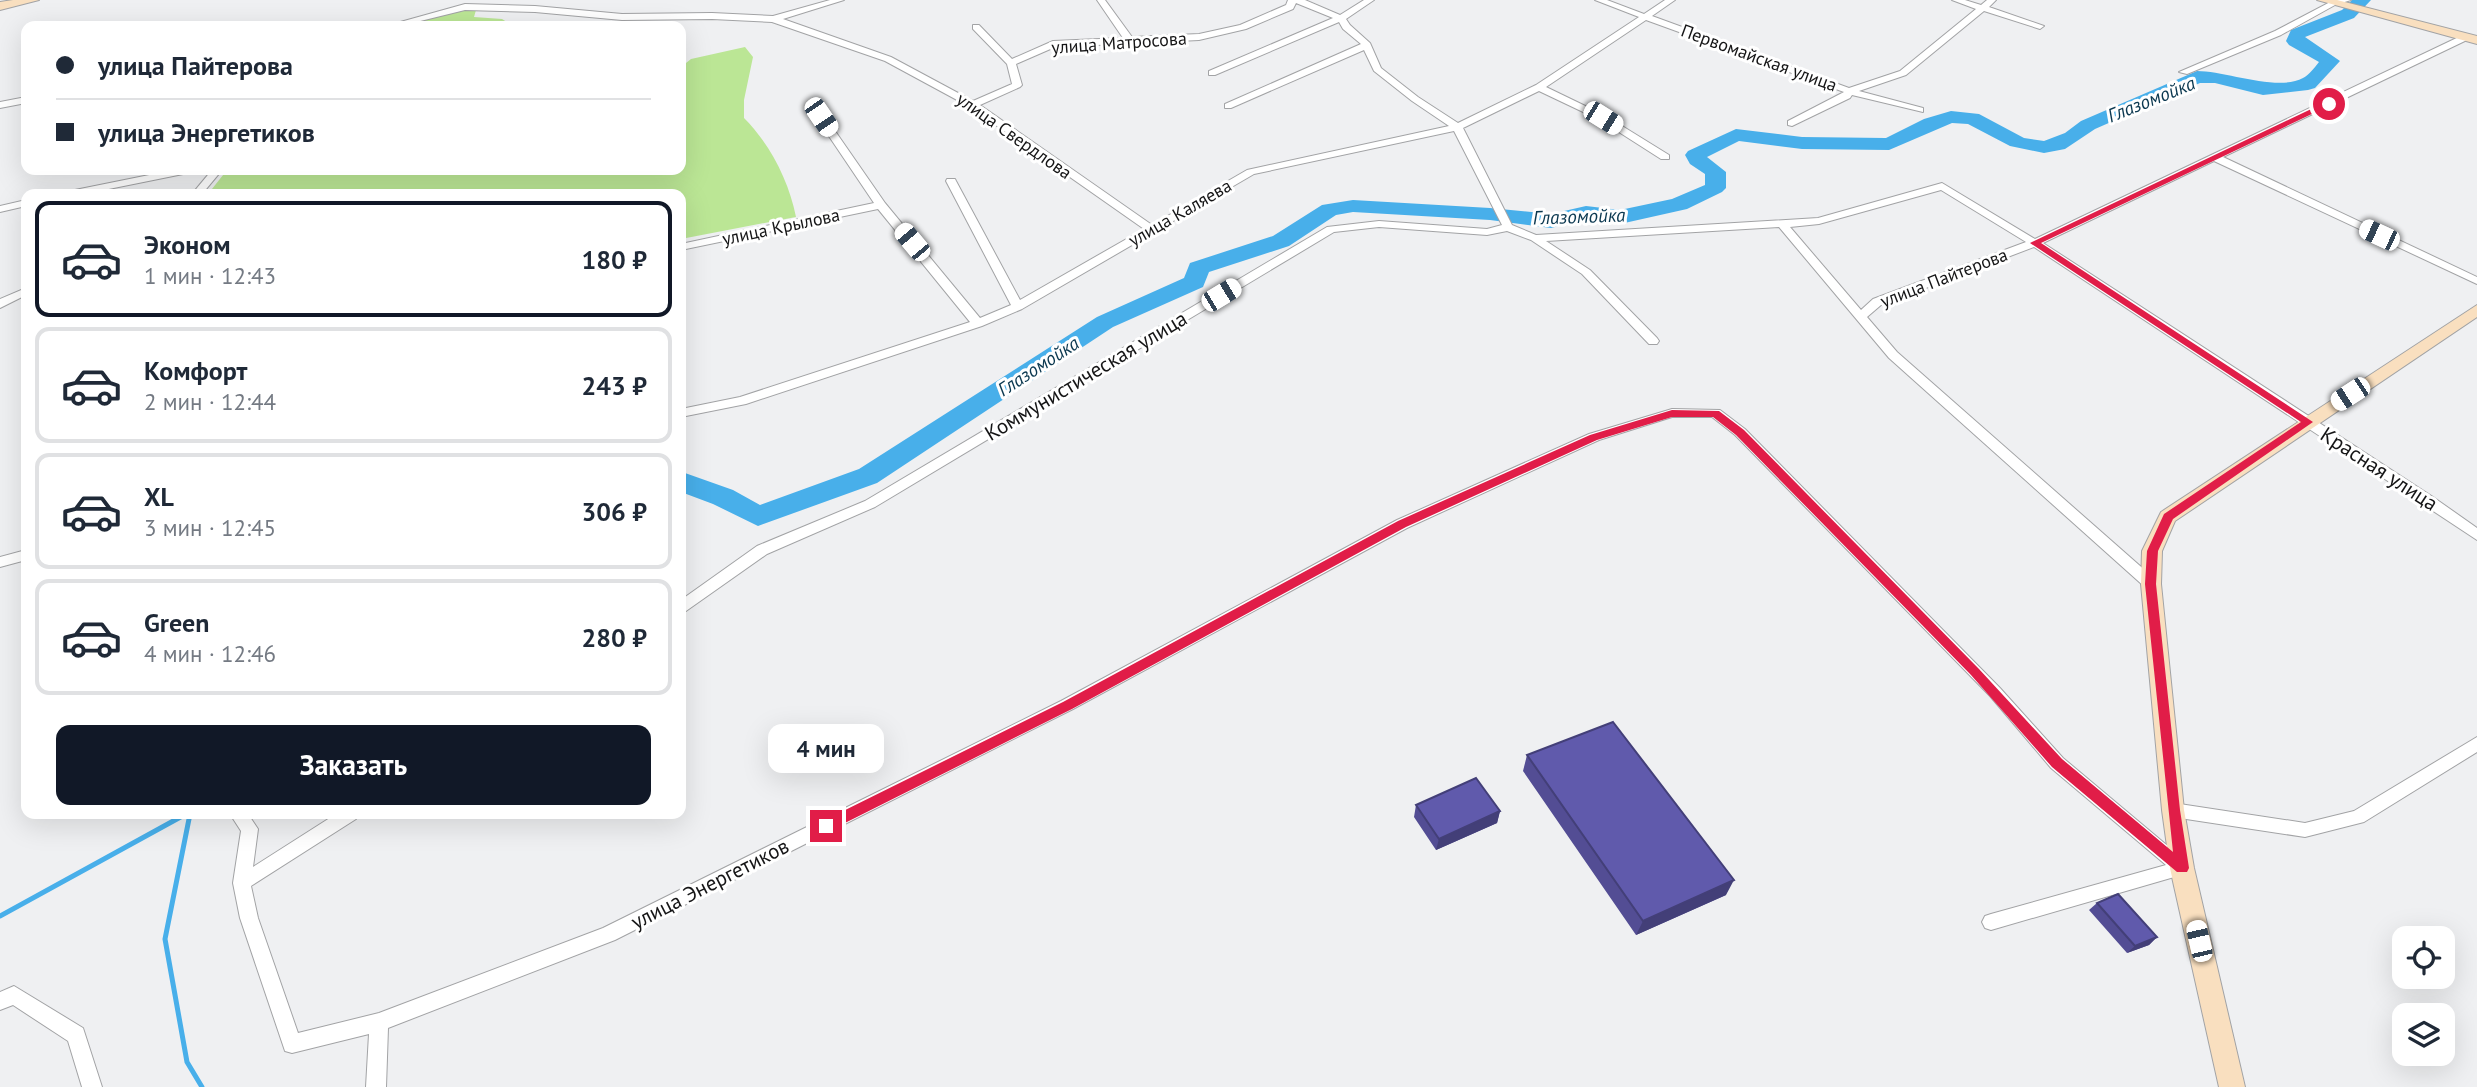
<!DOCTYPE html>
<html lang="ru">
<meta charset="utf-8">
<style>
body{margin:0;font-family:"PT Sans",sans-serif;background:#f6f6f7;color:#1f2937;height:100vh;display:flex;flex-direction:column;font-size:26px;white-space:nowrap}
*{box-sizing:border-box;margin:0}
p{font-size:23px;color:#747a83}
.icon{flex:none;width:38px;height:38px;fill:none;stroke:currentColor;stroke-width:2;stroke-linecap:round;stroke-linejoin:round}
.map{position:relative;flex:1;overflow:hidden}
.side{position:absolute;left:21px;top:189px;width:665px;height:630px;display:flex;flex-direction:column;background:#fff;border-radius:14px;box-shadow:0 7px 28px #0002}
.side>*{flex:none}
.hud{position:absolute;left:21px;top:21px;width:665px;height:154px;border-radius:14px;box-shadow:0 7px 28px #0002;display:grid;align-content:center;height:154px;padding:0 35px;background:#fff}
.buttons{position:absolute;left:2392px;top:926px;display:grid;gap:14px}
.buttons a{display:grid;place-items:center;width:63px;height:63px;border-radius:14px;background:#fff;box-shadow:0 7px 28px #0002;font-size:35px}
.end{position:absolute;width:32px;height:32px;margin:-16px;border:9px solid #e11d48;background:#fff;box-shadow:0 0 0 4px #fff}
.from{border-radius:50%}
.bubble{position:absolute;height:49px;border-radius:14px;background:#fff;box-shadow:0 7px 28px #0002;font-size:23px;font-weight:700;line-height:49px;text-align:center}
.car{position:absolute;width:21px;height:42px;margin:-21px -10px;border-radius:9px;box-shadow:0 0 5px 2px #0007;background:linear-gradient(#fff 24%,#345 0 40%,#fff 0 76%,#345 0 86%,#fff 0)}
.hud b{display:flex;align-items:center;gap:24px;height:66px;font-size:26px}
.hud b+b{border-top:2px solid #e0e1e3}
.hud i{width:18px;height:18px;background:#1f2937}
ul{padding:12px 0 0;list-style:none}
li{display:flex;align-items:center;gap:21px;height:116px;margin:0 14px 10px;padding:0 21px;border:4px solid #e0e1e3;border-radius:14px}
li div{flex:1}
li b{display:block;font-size:26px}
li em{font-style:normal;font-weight:700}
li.selected{border-color:#111827}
li>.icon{width:63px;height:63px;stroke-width:1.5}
.cta{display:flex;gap:14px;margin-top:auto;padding:14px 35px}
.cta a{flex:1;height:80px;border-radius:14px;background:#111827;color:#fff;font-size:28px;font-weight:700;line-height:80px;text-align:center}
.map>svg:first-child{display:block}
.green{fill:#bbe695}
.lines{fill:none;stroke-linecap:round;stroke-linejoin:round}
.stream{stroke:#48afea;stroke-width:5}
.river{fill:#48afea;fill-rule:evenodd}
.street-casing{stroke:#a2a3a5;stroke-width:2}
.secondary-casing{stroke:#a2a3a5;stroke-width:2}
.street{fill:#fff;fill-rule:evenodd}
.secondary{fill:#f9dfbf;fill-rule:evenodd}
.wall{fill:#534d94}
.shaded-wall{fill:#433f78}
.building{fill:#605aac;stroke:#433f78;stroke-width:2}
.route{fill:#e11d48}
.labels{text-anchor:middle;stroke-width:6;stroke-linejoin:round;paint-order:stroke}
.far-street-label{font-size:18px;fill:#151516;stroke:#fff}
.far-water-label{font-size:19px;font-style:italic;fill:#0b3850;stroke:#fff}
.street-label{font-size:21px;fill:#151516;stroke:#fff}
</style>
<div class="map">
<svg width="2477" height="1087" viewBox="0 0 2477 1087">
<rect width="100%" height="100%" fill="#eff0f2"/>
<path class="green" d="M 476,10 L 474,17 L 502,19 L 513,26 L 399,26 L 452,12 Z
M 745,47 L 753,57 L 744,100 L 744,118 C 770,144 789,181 796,217 L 681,239 L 681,194 L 208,194 L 227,170 L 681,170 L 681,67 L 691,59 Z"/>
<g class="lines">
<path class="stream" d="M 190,814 L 165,939 L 187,1062 L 202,1087
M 0,916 L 186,814"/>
<path class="river" d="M 2352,0 L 2371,0 L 2354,18 L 2305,37 L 2340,61 L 2315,88 L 2308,90 L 2263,95 L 2215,83 L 2200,83 L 2095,129 L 2065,149 L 2044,153 L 2010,146 L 1968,124 L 1952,123 L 1889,150 L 1802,149 L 1739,141 L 1707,157 L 1726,172 L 1726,188 L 1722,192 L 1687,209 L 1620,224 L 1586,219 L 1551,228 L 1490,220 L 1353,212 L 1336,215 L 1289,246 L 1209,272 L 1203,287 L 1113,327 L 877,483 L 758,526 L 713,504 L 681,492 L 681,474 L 685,473 L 733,490 L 760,505 L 859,469 L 1097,317 L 1184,278 L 1190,263 L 1273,236 L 1322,205 L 1353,200 L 1490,208 L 1551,214 L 1586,206 L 1620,210 L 1672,199 L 1705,185 L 1705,174 L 1690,164 L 1685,155 L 1688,151 L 1736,129 L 1802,137 L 1886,138 L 1924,119 L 1951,111 L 1979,114 L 2024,138 L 2044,141 L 2065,133 L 2081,121 L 2197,71 C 2226,71 2278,92 2303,78 C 2309,75 2315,67 2319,62 L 2289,45 L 2286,41 L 2291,30 L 2342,10 Z"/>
<defs>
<path id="street" d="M 830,0 L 844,0 L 783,19 L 891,57 L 973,101 L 1012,84 L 1007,64 L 973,29 L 973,25 L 979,25 L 1012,59 L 1053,41 L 1123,38 L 1097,0 L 1105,0 L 1132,37 L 1199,34 L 1240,25 L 1286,5 L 1288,0 L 1305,0 L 1340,15 L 1364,0 L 1374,0 L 1346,19 L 1350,25 L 1370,43 L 1381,68 L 1418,97 L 1458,123 L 1536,85 L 1639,17 L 1595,0 L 1607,0 L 1644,14 L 1665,0 L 1675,0 L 1652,16 L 1849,88 L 1900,71 L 1976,9 L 1952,0 L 1965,0 L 1981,5 L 1987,0 L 1996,0 L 1989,7 L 2044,26 L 2040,29 L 1984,11 L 1906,75 L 1859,91 L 1923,108 L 1923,112 L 1852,95 L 1850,98 L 1792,126 L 1788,125 L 1788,121 L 1844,92 L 1646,20 L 1546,87 L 1606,116 L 1669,155 L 1669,159 L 1661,159 L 1600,120 L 1539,91 L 1463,128 L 1512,225 L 1536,235 L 1818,218 L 1942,183 L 2035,239 L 2463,35 L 2469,35 L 2469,39 L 2223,157 L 2477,277 L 2477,284 L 2214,161 L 2043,243 L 2433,497 L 2477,528 L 2477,540 L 2034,247 L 1881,305 L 1867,317 L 1897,352 L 2156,580 L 2158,584 L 2156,588 L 2146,588 L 1889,358 L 1779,227 L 1546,241 L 1590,270 L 1657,338 L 1659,341 L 1657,344 L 1649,344 L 1582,274 L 1531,240 L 1507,231 L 1487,235 L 1379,227 L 1334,232 L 875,507 L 767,554 L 686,611 L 681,613 L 681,600 L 757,546 L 865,501 L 1327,227 L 1379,221 L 1487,229 L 1502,225 L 1454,131 L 1254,174 L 1022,309 L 982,326 L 746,404 L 681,417 L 681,409 L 740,397 L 970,322 L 878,209 L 681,250 L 681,244 L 874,203 L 816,117 L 818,115 L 824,115 L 885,203 L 980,318 L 1011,305 L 946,181 L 947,179 L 955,179 L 956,181 L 1020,300 L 1144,229 L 970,107 L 885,61 L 772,22 L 712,19 L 622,20 L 535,12 L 465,10 L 400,26 L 386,26 L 465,4 L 535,6 L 622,14 L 712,13 L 773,16 ZM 1296,3 L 1333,18 L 1209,71 L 1209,75 L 1215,75 L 1339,22 L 1343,29 L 1361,44 L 1225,104 L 1225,108 L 1231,108 L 1364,50 L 1374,71 L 1412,101 L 1449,126 L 1247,170 L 1152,225 L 980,105 L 1020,87 L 1022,85 L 1016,64 L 1055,47 L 1199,40 L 1246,29 L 1293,9 ZM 1941,190 L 2026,242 L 1873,299 L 1861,310 L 1790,227 L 1819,224 Z
M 2334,0 L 2351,0 L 2335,5 L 2281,35 L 2187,74 L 2179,72 L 2275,31 Z
M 26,97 L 26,103 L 0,108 L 0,102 Z
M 174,170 L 193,170 L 188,173 L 84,194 L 65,194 L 70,191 Z
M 212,170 L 222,170 L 202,194 L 192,194 Z
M 26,200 L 26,206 L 0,212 L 0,206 Z
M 26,288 L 26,295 L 0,308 L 0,299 Z
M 1672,409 L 1720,410 L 1745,429 L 2000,688 L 2063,758 L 2188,863 L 2191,868 L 2188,873 L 1991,930 L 1985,928 L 1982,922 L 1985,916 L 1991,914 L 2166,865 L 2051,768 L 1990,696 L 1735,435 L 1712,417 L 1672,417 L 1599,440 L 1407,528 L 1073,709 L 615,940 L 388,1028 L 386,1087 L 366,1087 L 369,1034 L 292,1053 L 285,1051 L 240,918 L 233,883 L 241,831 L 230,814 L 248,814 L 258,829 L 253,867 L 336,814 L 358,814 L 356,819 L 251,886 L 258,918 L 298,1033 L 379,1013 L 603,928 L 1061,701 L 1397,520 L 1589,434 Z
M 26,550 L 26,560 L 0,567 L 0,557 Z
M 2477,737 L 2477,752 L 2364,822 L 2305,837 L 2173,817 L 2167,815 L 2165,810 L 2167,805 L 2173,803 L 2305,823 L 2354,811 Z
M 14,986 L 83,1028 L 102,1087 L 82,1087 L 68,1041 L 13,1005 L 0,1010 L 0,992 Z"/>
<path id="secondary" d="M 13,0 L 39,0 L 0,10 L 0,2 Z
M 2317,0 L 2337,0 L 2477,36 L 2477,44 Z
M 2477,305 L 2477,317 L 2175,521 L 2162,551 L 2161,584 L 2184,810 L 2194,868 L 2245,1087 L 2219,1087 L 2170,868 L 2162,810 L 2141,584 L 2142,551 L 2161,512 Z"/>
</defs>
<use href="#street" class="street-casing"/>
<use href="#secondary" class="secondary-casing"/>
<use href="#street" class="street"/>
<use href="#secondary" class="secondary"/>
</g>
<path class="wall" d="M 1527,755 L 1726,895 L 1636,935 L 1523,771 Z
M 1416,805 L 1500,811 L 1497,823 L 1436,850 L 1414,817 Z
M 2097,903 L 2157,937 L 2149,945 L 2127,953 L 2089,910 Z"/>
<path class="shaded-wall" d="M 1500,811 L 1497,823 L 1436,850 L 1439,839 Z
M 1734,880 L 1726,895 L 1636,935 L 1643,921 Z
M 2157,937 L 2149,945 L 2127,953 L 2135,946 Z"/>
<path class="building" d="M 1613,722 L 1734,880 L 1643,921 L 1527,755 Z
M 1476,778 L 1500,811 L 1439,839 L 1416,805 Z
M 2118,894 L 2157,937 L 2135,946 L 2097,903 Z"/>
<path class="route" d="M 2326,102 L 2333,104 L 2041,243 L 2313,422 L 2173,519 L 2158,551 L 2156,584 L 2180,810 L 2189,868 L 2187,872 L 2177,872 L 2052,767 L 1971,675 L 1736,435 L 1713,417 L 1672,417 L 1597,440 L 1406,527 L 1072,709 L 831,830 L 821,830 L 821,822 L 1063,702 L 1398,521 L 1590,435 L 1672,410 L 1719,411 L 1744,430 L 1979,669 L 2062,759 L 2173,852 L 2145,584 L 2147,551 L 2164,514 L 2301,422 L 2030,243 Z"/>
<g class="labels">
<g class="far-street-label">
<text transform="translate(1119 43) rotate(-4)" y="6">улица Матросова</text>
<text transform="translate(1759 58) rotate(20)" y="6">Первомайская улица</text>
<text transform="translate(1014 136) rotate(35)" y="6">улица Свердлова</text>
<text transform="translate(1180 213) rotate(-30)" y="6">улица Каляева</text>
<text transform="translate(781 227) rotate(-12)" y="6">улица Крылова</text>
<text transform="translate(1944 278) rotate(-21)" y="6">улица Пайтерова</text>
</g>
<g class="far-water-label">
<text transform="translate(2151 99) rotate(-22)" y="7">Глазомойка</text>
<text transform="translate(1579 216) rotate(-2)" y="7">Глазомойка</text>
<text transform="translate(1038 366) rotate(-33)" y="7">Глазомойка</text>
</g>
<g class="street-label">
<text transform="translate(1086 376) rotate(-31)" y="7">Коммунистическая улица</text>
<text transform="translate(2379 469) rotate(33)" y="7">Красная улица</text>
<text transform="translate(710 884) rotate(-27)" y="7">улица Энергетиков</text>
</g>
</g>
</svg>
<div class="buttons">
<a><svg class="icon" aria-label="locate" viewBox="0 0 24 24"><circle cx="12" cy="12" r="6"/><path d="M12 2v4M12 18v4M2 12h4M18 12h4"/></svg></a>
<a><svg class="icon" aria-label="layers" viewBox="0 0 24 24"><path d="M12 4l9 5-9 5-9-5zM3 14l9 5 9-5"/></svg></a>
</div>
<i class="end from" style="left:2329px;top:104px"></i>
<i class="end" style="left:826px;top:826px"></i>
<div class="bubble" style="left:768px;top:724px;width:116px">4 мин</div>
<i class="car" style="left:821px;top:117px;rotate:146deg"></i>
<i class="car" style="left:1603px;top:118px;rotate:122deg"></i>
<i class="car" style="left:2379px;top:235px;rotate:295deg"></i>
<i class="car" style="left:912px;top:242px;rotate:320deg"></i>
<i class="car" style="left:1221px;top:295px;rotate:59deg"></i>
<i class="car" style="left:2350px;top:394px;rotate:237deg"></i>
<i class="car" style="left:2199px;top:941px;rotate:347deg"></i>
<div class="hud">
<b><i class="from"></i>улица Пайтерова</b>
<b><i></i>улица Энергетиков</b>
</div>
<section class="side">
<ul>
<li class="selected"><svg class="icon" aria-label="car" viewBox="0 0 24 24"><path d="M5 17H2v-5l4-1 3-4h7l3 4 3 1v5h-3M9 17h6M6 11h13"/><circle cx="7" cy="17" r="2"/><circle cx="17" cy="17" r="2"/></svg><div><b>Эконом</b><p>1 мин · 12:43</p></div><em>180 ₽</em></li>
<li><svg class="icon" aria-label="car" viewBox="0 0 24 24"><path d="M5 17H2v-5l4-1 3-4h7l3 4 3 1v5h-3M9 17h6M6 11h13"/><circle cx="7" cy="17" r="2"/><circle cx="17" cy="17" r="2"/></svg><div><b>Комфорт</b><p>2 мин · 12:44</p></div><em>243 ₽</em></li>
<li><svg class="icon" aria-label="car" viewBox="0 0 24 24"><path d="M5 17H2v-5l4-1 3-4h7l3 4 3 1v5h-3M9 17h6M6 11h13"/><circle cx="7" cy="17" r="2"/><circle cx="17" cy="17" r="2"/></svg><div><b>XL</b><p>3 мин · 12:45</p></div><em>306 ₽</em></li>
<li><svg class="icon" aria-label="car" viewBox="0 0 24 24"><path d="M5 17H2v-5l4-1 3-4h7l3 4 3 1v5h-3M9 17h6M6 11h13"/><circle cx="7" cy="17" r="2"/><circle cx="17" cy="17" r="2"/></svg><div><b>Green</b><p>4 мин · 12:46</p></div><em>280 ₽</em></li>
</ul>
<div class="cta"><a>Заказать</a></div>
</section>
</div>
